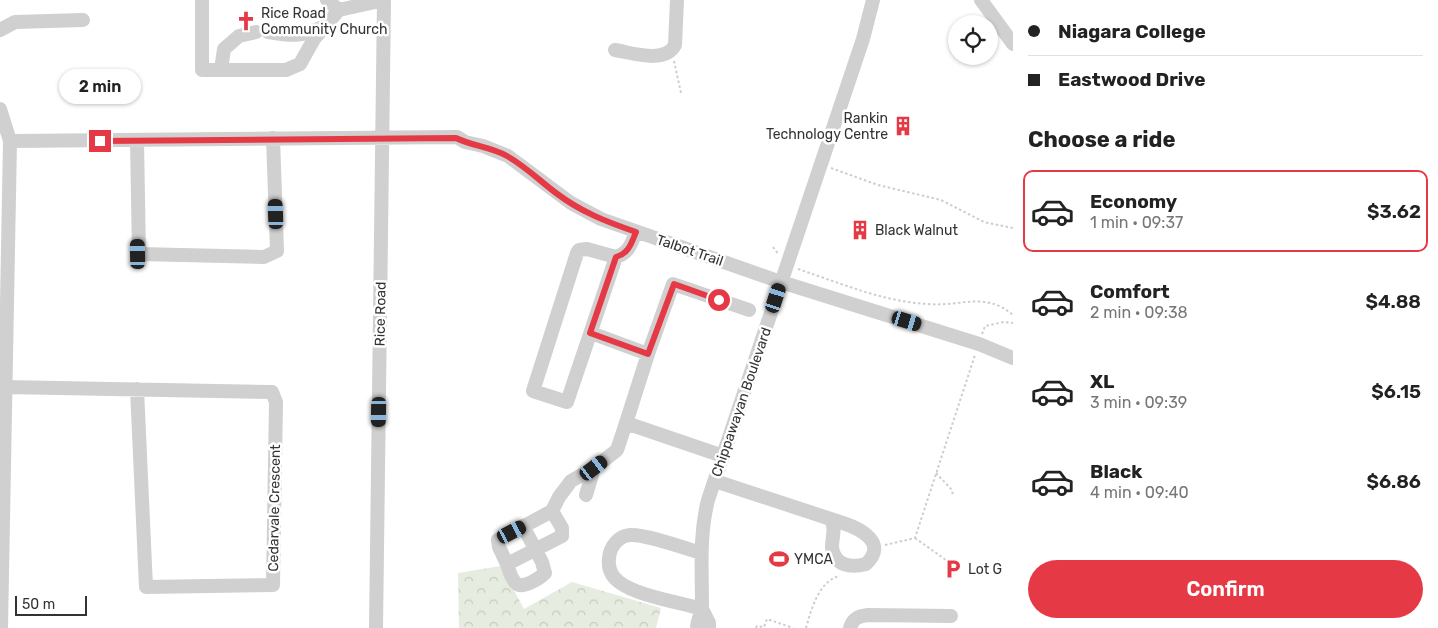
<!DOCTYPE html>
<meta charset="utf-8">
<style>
body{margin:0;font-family:Rubik,sans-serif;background:#f2f2f2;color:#222;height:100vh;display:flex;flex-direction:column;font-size:19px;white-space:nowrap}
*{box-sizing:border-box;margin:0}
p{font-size:16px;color:#767676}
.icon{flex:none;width:28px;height:28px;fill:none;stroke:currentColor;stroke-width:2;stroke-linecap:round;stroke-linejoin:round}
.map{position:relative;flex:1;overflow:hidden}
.sheet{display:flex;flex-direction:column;background:#fff;width:425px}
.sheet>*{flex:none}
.banner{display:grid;align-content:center;height:110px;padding:0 15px;background:#fff}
.fabs{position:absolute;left:948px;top:15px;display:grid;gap:10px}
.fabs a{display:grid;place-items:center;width:50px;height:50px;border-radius:50%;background:#fff;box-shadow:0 1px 4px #0004;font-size:25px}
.scale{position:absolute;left:15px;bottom:12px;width:72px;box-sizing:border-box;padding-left:5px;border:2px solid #333;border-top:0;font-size:14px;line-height:18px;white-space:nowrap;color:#333;-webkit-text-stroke:4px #fff;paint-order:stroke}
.end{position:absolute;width:22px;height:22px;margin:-11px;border:6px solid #e63946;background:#fff;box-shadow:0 0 0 2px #fff}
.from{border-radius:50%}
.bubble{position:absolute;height:35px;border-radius:18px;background:#fff;box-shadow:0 1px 4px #0004;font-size:16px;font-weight:600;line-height:35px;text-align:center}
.car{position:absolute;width:15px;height:30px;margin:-15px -8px;border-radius:6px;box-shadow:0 0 4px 1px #0007;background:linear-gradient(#222 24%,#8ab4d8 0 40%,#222 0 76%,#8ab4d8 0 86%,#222 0)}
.banner b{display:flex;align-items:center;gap:18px;height:48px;font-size:19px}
.banner b+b{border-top:1px solid #e0e0e0}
.banner i{width:12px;height:12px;background:#222}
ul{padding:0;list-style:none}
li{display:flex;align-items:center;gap:15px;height:82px;margin:0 10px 8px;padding:0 5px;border:2px solid transparent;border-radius:10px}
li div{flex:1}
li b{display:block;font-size:19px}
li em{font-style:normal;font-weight:600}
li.active{border-color:#e63946}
li>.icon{width:45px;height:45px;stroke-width:1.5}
h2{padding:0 15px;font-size:22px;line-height:60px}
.cta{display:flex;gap:10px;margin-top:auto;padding:10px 15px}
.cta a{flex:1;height:58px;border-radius:30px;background:#e63946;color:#fff;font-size:20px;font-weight:600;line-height:58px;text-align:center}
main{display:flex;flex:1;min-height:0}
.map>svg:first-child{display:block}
.forest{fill:url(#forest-crowns)}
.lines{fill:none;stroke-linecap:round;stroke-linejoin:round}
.path{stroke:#cdcdcd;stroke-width:2;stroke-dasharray:2.5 2.5;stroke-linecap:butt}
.minor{stroke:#d0d0d0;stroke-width:14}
.route{stroke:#e63946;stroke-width:6}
.labels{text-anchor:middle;stroke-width:5;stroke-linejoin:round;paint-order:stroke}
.poi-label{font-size:14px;fill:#333;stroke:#fff;text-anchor:start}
.street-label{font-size:14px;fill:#333;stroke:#fff}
</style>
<main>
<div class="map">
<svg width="1013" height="628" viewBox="0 0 1013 628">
<defs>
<pattern id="forest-crowns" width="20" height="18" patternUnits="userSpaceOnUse" patternTransform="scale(1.25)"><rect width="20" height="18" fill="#e6ecdf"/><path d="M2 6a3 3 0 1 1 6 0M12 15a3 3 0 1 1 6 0" fill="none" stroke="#c6cbc0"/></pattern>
</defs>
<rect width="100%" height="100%" fill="#fff"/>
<path class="forest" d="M 501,566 L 524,609 L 572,582 L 661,608 L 656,628 L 459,628 L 458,573 Z"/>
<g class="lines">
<path class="path" d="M 674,61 L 681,93
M 831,168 L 878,185 L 941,200 L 984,222 L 1013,228
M 773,247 L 779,255
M 798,269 C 840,283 884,302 928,304 C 961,307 985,291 1013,315
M 982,334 L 985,326 L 1004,322 L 1013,323
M 936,473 L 952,490 L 953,496
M 915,538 L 946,560 L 952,560
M 885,545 L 915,538 L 975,355
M 756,628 L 757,626 L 764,627 L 767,619 L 793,628
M 806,628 C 811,610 819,580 840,576"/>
<path class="minor" d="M 202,0 L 202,70 L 286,70 L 300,64 L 314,39 L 339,10 L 384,0
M 327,0 L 339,10
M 981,0 L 1013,44
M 0,30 L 15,22 L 83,20
M 268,32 C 293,36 300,37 323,27
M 615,50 C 633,53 665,64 675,45 L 677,0
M 221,70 L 224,49 L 239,36 L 256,32
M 0,109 L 10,141 L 1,628
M 10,141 L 457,137 L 465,142 L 483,146 L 508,156 L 571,203 L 601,219 L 781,282 L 979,344 L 1013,358
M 137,141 L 139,254 L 264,257 L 277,251 L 273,138
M 616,257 L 587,249 L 579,250 L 577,253 L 533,391 L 567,402 L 616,257 C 629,253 631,244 636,232
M 591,333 L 648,354 L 673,284 L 749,310
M 648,354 L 626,423 L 723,456
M 5,387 L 272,392 L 276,402 L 273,585 L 146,587 L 137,389
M 715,481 L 843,523 C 861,529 888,543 866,564 C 851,568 834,566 832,547 C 832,536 836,530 831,519
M 586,495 L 594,468
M 552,511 L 562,528 L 562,536 L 507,564 L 499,547 L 498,540 L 552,511 L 559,497 L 571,481 L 594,468 L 617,450 L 626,423
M 701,553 C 684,548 646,534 630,535 C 618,536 610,547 609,558 C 608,567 611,576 619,582 C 637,596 679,602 702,609
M 507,564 C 509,570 511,579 516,583 C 522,590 540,578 545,573 L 542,562 L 523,526
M 702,609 L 709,623 L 709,628
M 376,628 L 384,0
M 697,628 C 697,620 702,613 702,605 C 702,569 699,536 708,500 L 863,39 L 873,0
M 850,628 C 853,618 859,616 868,615 L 951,616"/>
</g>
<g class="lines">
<path class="route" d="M 100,141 L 456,138 C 472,146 491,147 507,156 C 525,166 540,181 556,193 C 581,212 607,222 636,232 C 631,244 629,253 616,257 L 590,333 L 648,354 L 674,284 L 719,300"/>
</g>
<defs>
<symbol id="church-bare" viewBox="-9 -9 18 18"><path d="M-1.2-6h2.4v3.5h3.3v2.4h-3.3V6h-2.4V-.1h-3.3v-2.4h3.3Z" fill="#e63946" stroke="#fff" stroke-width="2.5" paint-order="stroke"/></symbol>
<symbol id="building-bare" viewBox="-9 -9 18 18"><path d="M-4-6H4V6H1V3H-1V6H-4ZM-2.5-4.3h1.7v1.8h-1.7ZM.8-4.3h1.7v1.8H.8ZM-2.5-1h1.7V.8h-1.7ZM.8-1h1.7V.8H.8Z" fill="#e63946" stroke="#fff" stroke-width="2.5" paint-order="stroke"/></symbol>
<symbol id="stadium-bare" viewBox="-9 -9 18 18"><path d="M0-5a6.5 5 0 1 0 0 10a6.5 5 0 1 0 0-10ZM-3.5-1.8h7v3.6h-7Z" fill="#e63946" stroke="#fff" stroke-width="2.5" paint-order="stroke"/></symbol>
<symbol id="parking-bare" viewBox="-9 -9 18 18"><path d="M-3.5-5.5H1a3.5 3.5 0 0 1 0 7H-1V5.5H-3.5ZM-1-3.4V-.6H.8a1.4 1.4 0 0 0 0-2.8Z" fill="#e63946" stroke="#fff" stroke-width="2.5" paint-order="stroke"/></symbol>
</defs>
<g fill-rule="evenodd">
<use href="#church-bare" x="232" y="7" width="28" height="28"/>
<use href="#building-bare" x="889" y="112" width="28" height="28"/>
<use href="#building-bare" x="846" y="216" width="28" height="28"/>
<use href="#stadium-bare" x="765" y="545" width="28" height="28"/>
<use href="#parking-bare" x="939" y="555" width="28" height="28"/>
</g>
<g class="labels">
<g class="poi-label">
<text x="261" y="18">Rice Road<tspan x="261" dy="16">Community Church</tspan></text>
<text x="888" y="123" text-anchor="end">Rankin<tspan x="888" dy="16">Technology Centre</tspan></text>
<text x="875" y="235">Black Walnut</text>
<text x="794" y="564">YMCA</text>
<text x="968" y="574">Lot G</text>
</g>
<g class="street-label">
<text transform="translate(690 250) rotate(19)" y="5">Talbot Trail</text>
<text transform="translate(380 314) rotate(-89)" y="5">Rice Road</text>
<text transform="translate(741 402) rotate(-71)" y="5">Chippawayan Boulevard</text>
<text transform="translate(274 508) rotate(-89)" y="5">Cedarvale Crescent</text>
</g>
</g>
</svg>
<div class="fabs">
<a><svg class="icon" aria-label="locate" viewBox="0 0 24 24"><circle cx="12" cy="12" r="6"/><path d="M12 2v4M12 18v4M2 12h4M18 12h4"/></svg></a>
</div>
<div class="scale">50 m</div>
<i class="end from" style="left:719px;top:300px"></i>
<i class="end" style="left:100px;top:141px"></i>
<div class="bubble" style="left:59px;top:69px;width:82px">2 min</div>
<i class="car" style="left:276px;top:214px;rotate:358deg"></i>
<i class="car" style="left:138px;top:254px;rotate:359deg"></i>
<i class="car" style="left:776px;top:298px;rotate:18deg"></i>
<i class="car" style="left:907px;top:321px;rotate:107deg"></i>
<i class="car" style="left:379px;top:412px;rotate:181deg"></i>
<i class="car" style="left:594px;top:468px;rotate:53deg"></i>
<i class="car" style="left:512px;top:532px;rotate:63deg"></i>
</div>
<section class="sheet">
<div class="banner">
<b><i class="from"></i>Niagara College</b>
<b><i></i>Eastwood Drive</b>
</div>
<h2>Choose a ride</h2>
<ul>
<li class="active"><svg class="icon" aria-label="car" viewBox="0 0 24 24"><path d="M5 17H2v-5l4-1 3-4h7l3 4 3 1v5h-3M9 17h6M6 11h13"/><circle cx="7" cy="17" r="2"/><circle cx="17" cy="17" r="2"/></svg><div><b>Economy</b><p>1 min · 09:37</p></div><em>$3.62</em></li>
<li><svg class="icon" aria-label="car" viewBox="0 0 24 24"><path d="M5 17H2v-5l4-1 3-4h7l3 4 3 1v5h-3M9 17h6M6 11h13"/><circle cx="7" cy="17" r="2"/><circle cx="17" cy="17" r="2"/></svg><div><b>Comfort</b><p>2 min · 09:38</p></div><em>$4.88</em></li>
<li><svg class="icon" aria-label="car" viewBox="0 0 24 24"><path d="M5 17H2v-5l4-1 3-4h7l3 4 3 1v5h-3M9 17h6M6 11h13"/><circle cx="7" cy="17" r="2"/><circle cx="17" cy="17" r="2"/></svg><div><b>XL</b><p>3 min · 09:39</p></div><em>$6.15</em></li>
<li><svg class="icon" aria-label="car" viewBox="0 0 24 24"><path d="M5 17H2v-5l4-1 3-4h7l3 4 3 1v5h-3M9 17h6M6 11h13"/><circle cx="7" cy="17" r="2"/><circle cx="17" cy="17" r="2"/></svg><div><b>Black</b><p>4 min · 09:40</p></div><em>$6.86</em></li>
</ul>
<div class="cta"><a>Confirm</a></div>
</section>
</main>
